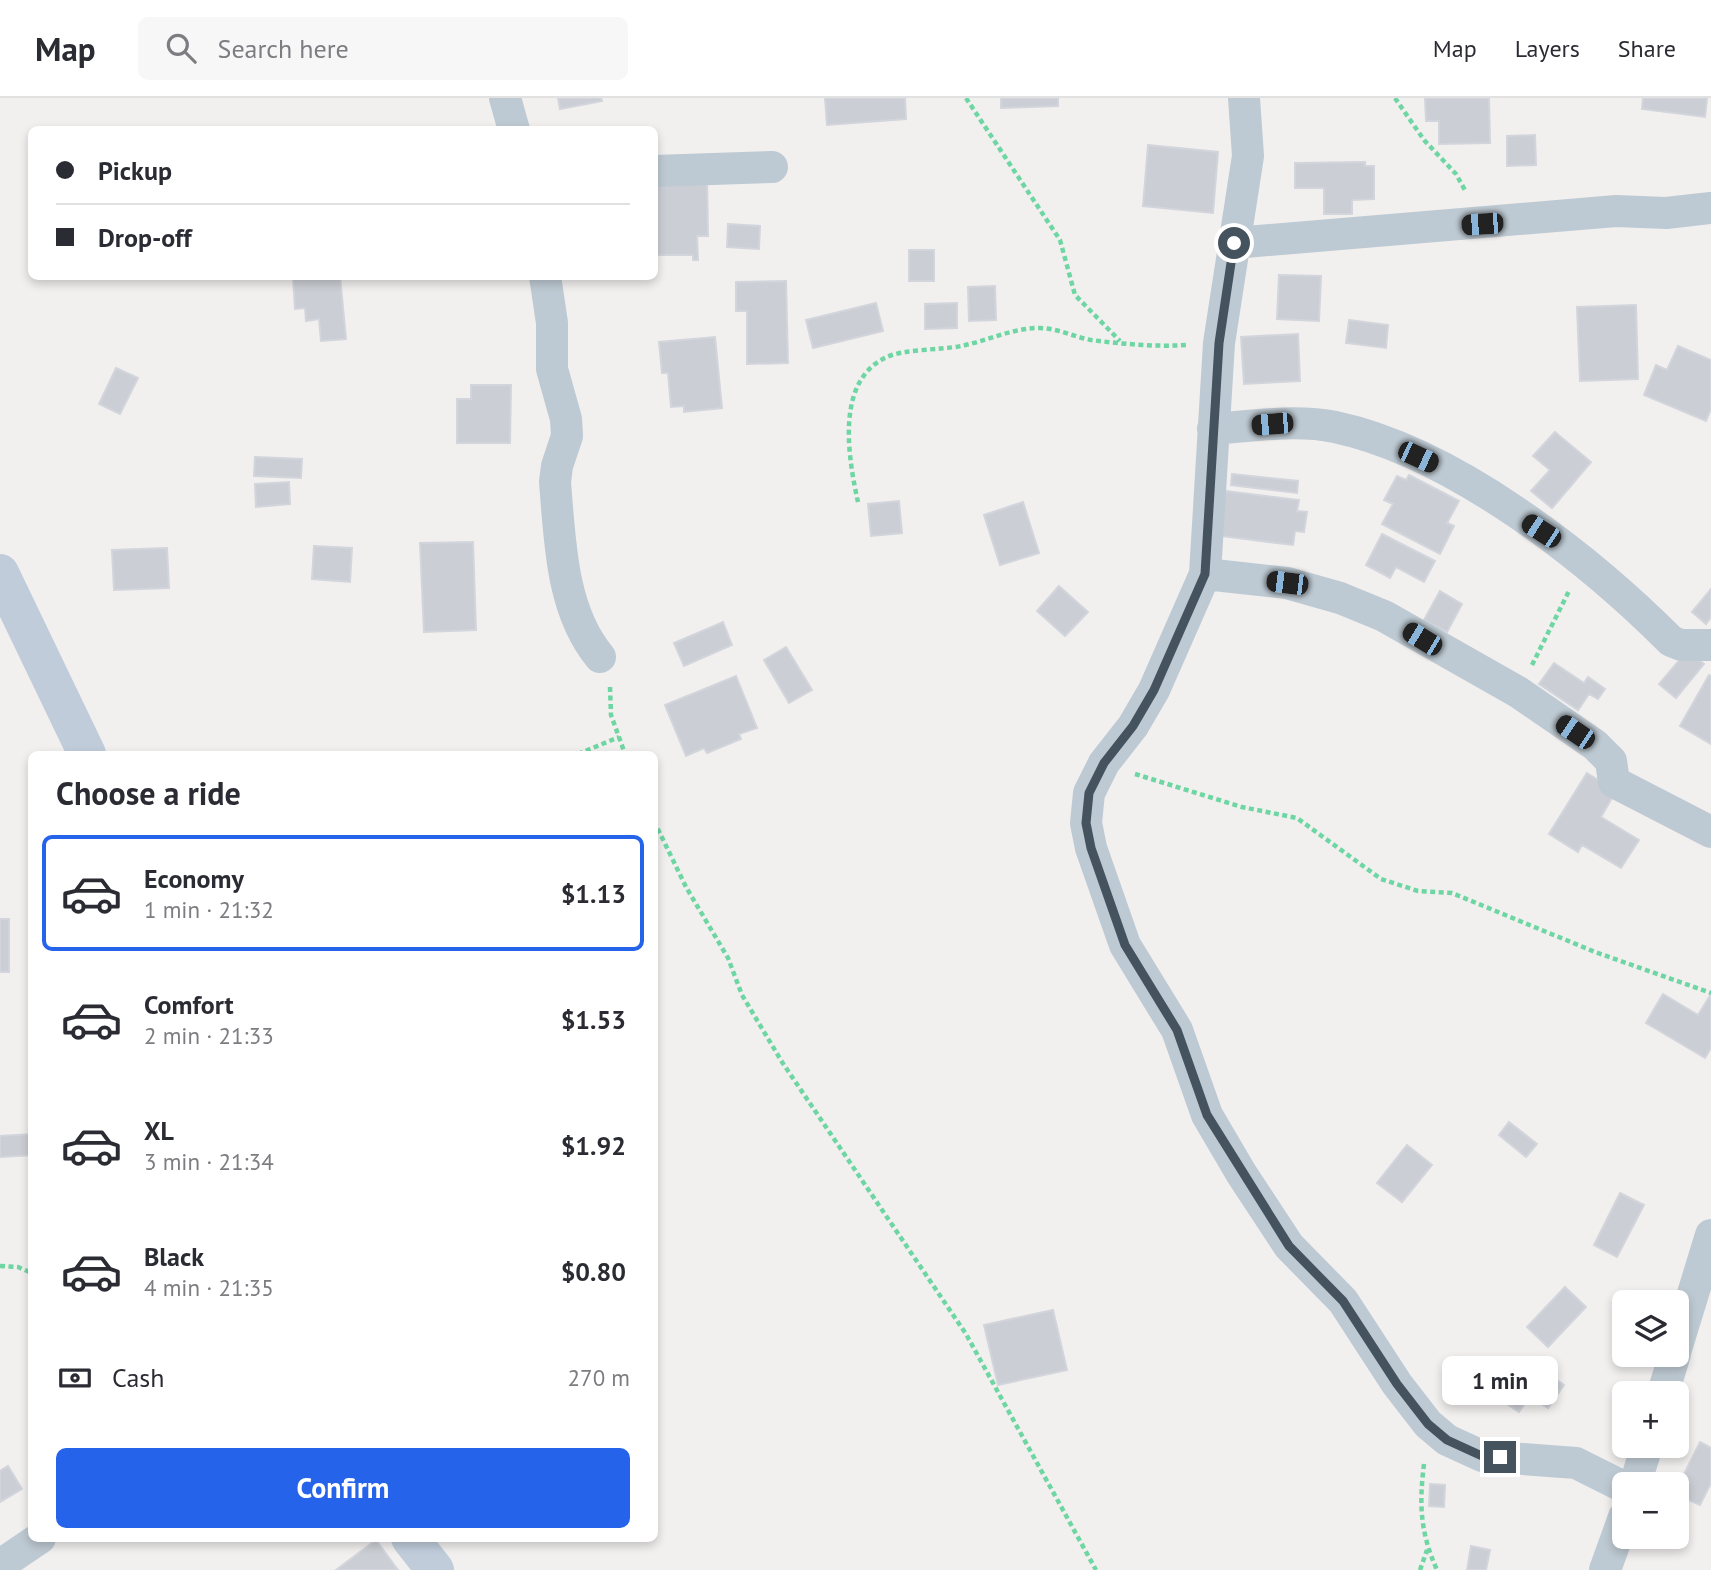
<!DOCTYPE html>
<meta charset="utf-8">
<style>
body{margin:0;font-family:"PT Sans",sans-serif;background:#f7f7f7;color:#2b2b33;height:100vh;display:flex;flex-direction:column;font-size:26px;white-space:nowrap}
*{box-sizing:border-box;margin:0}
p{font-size:23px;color:#7c7c81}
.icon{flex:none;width:38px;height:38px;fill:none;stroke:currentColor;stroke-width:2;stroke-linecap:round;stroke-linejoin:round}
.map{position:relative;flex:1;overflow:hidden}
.side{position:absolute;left:28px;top:653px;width:630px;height:791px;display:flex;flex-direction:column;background:#fff;border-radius:10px;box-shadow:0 4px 10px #0003}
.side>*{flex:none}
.hud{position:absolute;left:28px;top:28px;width:630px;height:154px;border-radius:10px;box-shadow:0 4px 10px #0003;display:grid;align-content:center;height:154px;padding:0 28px;background:#fff}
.controls{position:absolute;left:1612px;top:1192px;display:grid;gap:14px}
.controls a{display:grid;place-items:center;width:77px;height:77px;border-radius:10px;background:#fff;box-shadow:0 4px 10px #0003;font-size:35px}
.end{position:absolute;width:32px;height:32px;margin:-16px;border:9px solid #45535f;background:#fff;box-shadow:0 0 0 4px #fff}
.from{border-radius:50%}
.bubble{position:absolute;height:49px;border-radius:10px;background:#fff;box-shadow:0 4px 10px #0003;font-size:23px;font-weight:800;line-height:49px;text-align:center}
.car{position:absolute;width:21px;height:42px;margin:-21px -10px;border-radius:9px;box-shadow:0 0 5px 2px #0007;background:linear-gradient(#222 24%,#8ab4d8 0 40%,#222 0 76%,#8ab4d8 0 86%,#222 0)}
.hud b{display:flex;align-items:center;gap:24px;height:66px;font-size:26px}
.hud b+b{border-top:2px solid #e1e1e2}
.hud i{width:18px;height:18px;background:#2b2b33}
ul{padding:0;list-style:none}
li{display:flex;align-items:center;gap:21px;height:116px;margin:0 14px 10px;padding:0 14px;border:4px solid transparent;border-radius:10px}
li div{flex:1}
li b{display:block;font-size:26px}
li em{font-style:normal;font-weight:800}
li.current{border-color:#2563eb}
li>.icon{width:63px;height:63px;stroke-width:1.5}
h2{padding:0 28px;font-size:32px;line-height:84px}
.pay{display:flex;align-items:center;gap:18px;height:77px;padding:0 28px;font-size:26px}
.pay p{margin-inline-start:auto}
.cta{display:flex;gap:14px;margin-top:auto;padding:14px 28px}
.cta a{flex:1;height:80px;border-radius:10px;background:#2563eb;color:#fff;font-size:28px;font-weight:800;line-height:80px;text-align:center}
header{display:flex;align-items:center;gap:42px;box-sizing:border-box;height:98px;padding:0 35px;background:#fff;border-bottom:2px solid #e1e1e2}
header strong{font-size:33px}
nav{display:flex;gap:38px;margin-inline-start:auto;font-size:24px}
.search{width:490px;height:63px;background:#f7f7f7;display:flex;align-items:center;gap:18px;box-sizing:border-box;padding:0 24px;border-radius:10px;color:#7c7c81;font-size:26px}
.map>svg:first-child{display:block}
.building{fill:#cbced4;stroke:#d2d5db;stroke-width:2}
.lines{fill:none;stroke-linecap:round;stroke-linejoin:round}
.path{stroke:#6dd6a2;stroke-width:4.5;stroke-dasharray:5 3.5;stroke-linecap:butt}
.street{stroke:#becad3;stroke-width:32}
.secondary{stroke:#c0ccda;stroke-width:38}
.route{stroke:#45535f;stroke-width:9}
</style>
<header>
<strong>Map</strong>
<div class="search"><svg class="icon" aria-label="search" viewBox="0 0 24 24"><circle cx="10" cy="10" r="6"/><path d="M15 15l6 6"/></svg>Search here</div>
<nav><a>Map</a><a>Layers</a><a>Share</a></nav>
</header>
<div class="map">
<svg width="1711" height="1472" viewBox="0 0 1711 1472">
<rect width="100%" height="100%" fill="#f2efef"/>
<path class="building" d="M 558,0 L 601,0 L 602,3 L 560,11 Z
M 825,0 L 905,0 L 906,21 L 827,27 Z
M 1001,0 L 1058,0 L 1058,8 L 1001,10 Z
M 1425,0 L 1489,0 L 1490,45 L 1439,46 L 1439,23 L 1426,23 Z
M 1643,0 L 1707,0 L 1705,19 L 1642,11 Z
M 1535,37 L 1536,67 L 1507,68 L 1507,38 Z
M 1148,47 L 1218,54 L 1213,115 L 1143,108 Z
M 1365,64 L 1365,68 L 1374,68 L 1374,101 L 1352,102 L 1352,116 L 1324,116 L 1324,90 L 1295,90 L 1295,65 Z
M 707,77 L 708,138 L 697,138 L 698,162 L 693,162 L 693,157 L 654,157 L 654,78 Z
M 728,126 L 760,128 L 759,151 L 727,149 Z
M 909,152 L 934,152 L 934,183 L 909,183 Z
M 1279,177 L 1321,178 L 1319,223 L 1277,221 Z
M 340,178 L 346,241 L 321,243 L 319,221 L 306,223 L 305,210 L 295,211 L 293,180 Z
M 786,183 L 788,265 L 747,266 L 747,213 L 736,213 L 736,184 Z
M 995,188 L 996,222 L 969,223 L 968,189 Z
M 876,205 L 883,233 L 813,250 L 806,222 Z
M 957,205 L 957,230 L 925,231 L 925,206 Z
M 1636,207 L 1638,281 L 1580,283 L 1577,209 Z
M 1349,222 L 1388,227 L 1386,250 L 1346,245 Z
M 1298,236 L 1300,283 L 1244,286 L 1241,239 Z
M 715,239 L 722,310 L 684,314 L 684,308 L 671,309 L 668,275 L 662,275 L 659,244 Z
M 1678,248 L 1711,262 L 1711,311 L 1706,323 L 1644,297 L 1656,267 L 1667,272 Z
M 116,270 L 138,280 L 120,316 L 99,306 Z
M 471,287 L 511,287 L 510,345 L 457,345 L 457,301 L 471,301 Z
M 1555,334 L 1591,364 L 1552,410 L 1531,393 L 1550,372 L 1533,358 Z
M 255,359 L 302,361 L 301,380 L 254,378 Z
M 1232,376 L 1298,383 L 1297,395 L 1231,387 Z
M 1409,377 L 1459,403 L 1447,425 L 1454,428 L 1440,456 L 1382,426 L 1393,406 L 1384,402 L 1397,378 L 1406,382 Z
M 289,384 L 290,406 L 256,409 L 255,386 Z
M 1218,392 L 1299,402 L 1297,413 L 1307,414 L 1304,434 L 1295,433 L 1293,447 L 1213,437 Z
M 899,403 L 902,435 L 871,438 L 868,406 Z
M 1023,404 L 1039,455 L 1000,467 L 984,417 Z
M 1382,436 L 1435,463 L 1424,484 L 1396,469 L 1390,480 L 1366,467 Z
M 473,444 L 476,532 L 424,534 L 420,445 Z
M 314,448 L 352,450 L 350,484 L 312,481 Z
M 167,450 L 169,490 L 114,492 L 112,452 Z
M 1059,488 L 1088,514 L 1065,538 L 1037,513 Z
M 1711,491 L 1711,519 L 1706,526 L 1692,514 Z
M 1440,493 L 1462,506 L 1447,534 L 1424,522 Z
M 723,524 L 732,547 L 684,568 L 674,545 Z
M 786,549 L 812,592 L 789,605 L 764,562 Z
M 1687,553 L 1704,566 L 1676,600 L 1659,586 Z
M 1554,565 L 1584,585 L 1588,579 L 1605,591 L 1598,601 L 1589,596 L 1578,612 L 1539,586 Z
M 1709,577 L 1711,578 L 1711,646 L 1680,628 Z
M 736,578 L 757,630 L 739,636 L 741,641 L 707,655 L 704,650 L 686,658 L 665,607 Z
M 1587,675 L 1616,693 L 1601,719 L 1639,742 L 1621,770 L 1582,747 L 1578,754 L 1549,736 Z
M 0,821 L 9,821 L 9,874 L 0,874 Z
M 1663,896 L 1698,917 L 1711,896 L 1711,950 L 1705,960 L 1646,925 Z
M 1509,1024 L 1537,1046 L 1526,1059 L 1499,1037 Z
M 32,1036 L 32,1057 L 0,1059 L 0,1038 Z
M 1407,1047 L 1432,1067 L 1402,1104 L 1377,1085 Z
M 1620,1095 L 1644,1107 L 1617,1159 L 1594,1147 Z
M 1565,1189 L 1586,1209 L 1548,1249 L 1527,1229 Z
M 1053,1212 L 1067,1272 L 998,1287 L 984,1227 Z
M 1531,1264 L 1564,1287 L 1548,1310 L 1530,1298 L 1519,1314 L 1504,1304 Z
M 1700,1344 L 1711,1350 L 1711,1385 L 1700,1407 L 1682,1399 L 1689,1384 L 1681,1382 Z
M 8,1368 L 22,1391 L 0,1404 L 0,1373 Z
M 1430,1386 L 1445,1387 L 1444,1409 L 1429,1408 Z
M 376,1442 L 398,1472 L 336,1472 Z
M 1471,1448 L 1490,1452 L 1486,1472 L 1467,1472 Z"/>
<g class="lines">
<path class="path" d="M 966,0 L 1060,142 L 1075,197 L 1120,243
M 1395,0 L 1424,42 L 1456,76 L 1466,94
M 858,404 C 848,359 835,282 887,259 C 904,251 941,252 961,248 C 987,243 1012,230 1039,230 C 1057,230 1074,239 1091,242 C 1122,246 1156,249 1187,247
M 1532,567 L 1569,493
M 610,589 L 611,617 L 625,656
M 578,656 L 619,639
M 1135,676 L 1242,709 L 1297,720 L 1381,781 L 1418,793 L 1452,795 L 1595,854 L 1711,895
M 654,723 L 686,789 L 728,860 L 742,897 L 782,964 L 966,1236 L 1096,1472
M 0,1168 L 18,1169 L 32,1175
M 1424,1366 C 1419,1406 1420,1434 1437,1472
M 1420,1472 L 1427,1452"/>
<path class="street" d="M 505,0 L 514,32
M 1244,0 L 1248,58 L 1219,245 L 1205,476 L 1154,592 L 1133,628 L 1104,665 L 1089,695 L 1086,725 L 1091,750 L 1125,847 L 1177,932 L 1207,1017 L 1241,1075 L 1289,1148 L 1343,1203 L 1397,1286 L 1428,1326 L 1447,1342 L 1482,1358 L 1576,1365 L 1624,1389
M 654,73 L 772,69
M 1234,145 L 1616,113 L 1666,115 L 1711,110
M 545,178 L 552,225 L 552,271 L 566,321 L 567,338 L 557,368 L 555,384 C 560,443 561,512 600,559
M 1213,331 C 1252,328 1296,321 1335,329 C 1453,354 1587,459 1671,543 L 1681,547 L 1711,547
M 1205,476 L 1287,485 L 1340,500 L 1384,518 L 1518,594 L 1595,647 L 1611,663 L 1614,684 L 1711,734
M 1676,1251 L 1711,1137
M 1663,1295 L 1675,1256
M 1635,1386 L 1647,1348
M 0,1467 L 40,1440
M 1605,1472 L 1624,1419"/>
<path class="secondary" d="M 0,475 L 87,656
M 410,1440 L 435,1472"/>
</g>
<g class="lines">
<path class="route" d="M 1234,145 L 1219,245 L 1205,476 L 1154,592 L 1133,628 L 1104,665 L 1089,695 L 1086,725 L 1091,750 L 1125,847 L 1177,932 L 1207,1017 L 1289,1148 L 1343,1203 L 1397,1286 L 1428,1326 L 1447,1342 L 1482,1358 L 1500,1359"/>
</g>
</svg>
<div class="controls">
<a><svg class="icon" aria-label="layers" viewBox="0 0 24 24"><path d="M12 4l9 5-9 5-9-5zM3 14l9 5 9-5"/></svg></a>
<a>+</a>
<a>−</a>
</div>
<i class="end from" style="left:1234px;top:145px"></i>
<i class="end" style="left:1500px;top:1359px"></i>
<div class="bubble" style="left:1442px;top:1258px;width:116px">1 min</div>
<i class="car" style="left:1482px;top:126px;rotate:266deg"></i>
<i class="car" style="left:1272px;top:326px;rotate:265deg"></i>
<i class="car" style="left:1418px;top:359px;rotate:115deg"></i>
<i class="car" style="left:1541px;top:433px;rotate:303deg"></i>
<i class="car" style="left:1287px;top:485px;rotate:277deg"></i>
<i class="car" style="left:1422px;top:541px;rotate:301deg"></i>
<i class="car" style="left:1575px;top:634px;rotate:304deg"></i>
<div class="hud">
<b><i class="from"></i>Pickup</b>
<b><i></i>Drop-off</b>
</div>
<section class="side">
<h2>Choose a ride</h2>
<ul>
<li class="current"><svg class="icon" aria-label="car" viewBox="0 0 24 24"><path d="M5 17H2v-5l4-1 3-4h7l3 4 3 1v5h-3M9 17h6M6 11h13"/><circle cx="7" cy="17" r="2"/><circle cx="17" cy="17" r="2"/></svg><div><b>Economy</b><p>1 min · 21:32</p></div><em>$1.13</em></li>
<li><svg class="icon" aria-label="car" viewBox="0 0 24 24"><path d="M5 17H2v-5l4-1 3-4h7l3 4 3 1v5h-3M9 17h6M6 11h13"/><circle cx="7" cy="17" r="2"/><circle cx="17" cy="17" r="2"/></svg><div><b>Comfort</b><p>2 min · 21:33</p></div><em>$1.53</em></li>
<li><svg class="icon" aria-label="car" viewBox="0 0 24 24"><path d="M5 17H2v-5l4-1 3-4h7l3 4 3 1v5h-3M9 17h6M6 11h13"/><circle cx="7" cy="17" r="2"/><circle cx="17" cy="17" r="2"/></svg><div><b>XL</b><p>3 min · 21:34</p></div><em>$1.92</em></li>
<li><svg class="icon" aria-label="car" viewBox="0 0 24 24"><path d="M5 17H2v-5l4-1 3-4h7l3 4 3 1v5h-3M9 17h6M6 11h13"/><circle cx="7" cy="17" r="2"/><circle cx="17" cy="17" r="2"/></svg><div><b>Black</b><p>4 min · 21:35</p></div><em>$0.80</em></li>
</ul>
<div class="pay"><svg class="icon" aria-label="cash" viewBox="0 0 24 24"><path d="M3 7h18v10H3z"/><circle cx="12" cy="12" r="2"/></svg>Cash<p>270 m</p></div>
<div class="cta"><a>Confirm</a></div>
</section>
</div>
